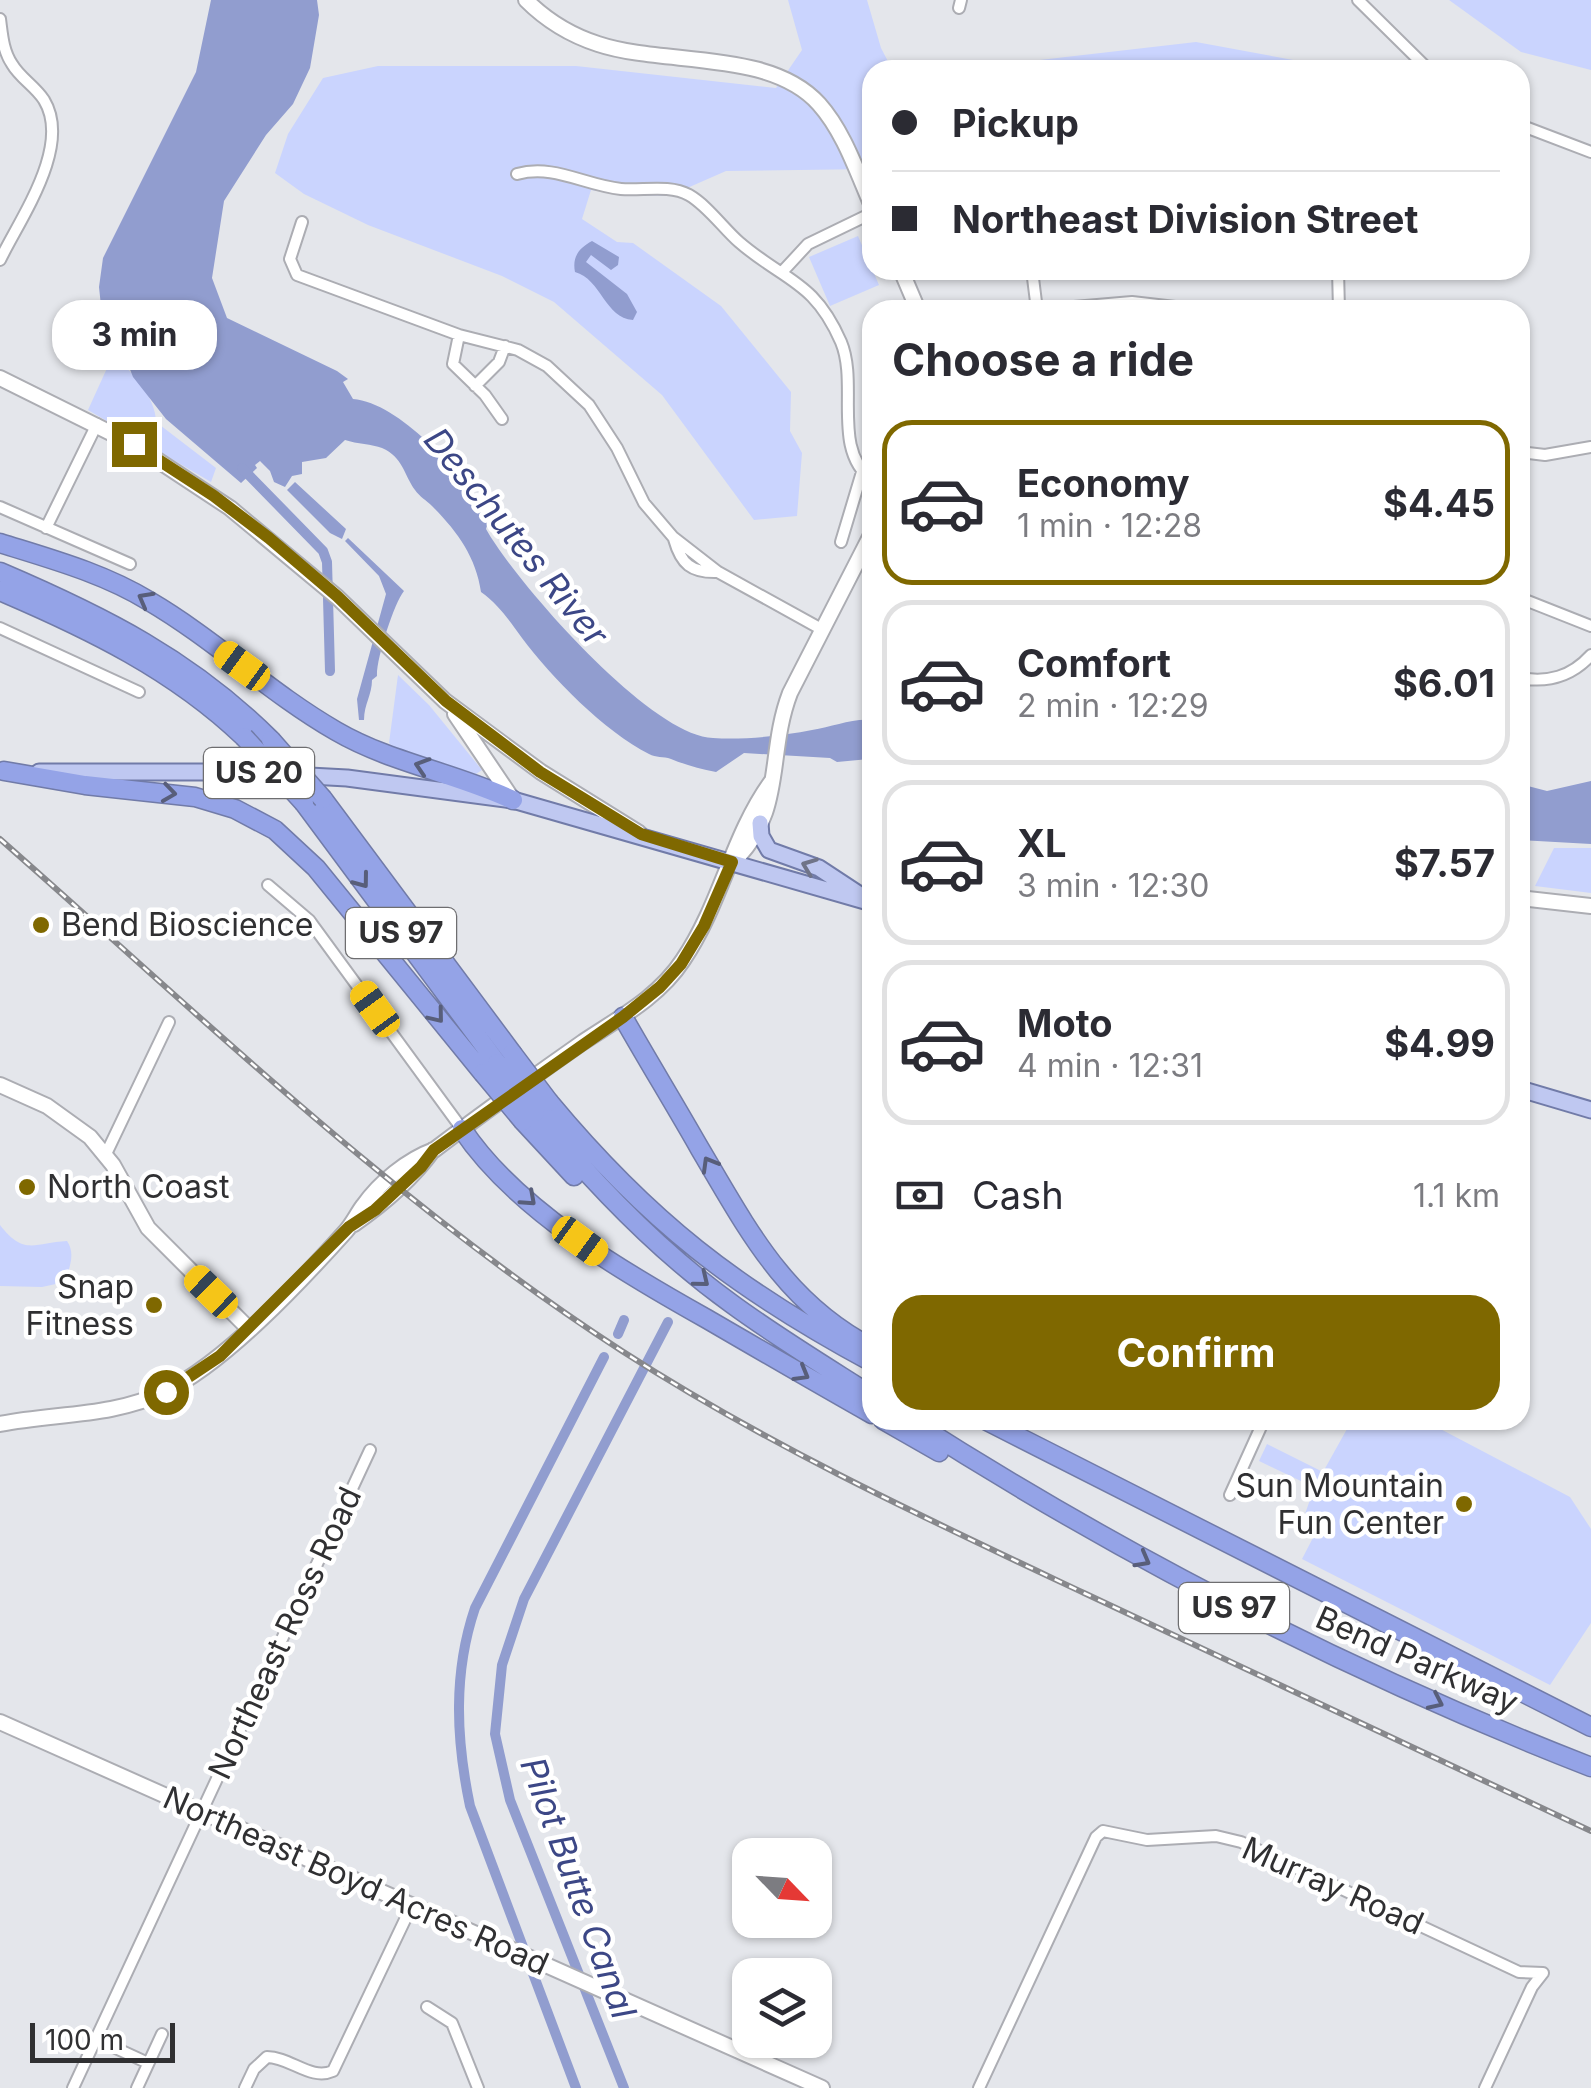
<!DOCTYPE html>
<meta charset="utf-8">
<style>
body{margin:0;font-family:Inter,sans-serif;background:#f7f7f7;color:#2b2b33;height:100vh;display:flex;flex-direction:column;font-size:38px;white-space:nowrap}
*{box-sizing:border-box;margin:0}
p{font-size:32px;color:#7c7c81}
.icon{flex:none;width:55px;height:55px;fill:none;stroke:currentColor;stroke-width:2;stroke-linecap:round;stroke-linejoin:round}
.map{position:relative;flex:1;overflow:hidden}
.side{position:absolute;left:862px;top:300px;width:668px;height:1130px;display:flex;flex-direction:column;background:#fff;border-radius:30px;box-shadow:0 2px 8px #0004}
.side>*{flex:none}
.guide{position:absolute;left:862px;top:60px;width:668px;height:220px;border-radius:30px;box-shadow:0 2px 8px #0004;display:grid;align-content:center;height:220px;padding:0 30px;background:#fff}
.needle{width:65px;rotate:115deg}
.buttons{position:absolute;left:732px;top:1838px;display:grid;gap:20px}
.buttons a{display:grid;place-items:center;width:100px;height:100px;border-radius:20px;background:#fff;box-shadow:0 2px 8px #0004;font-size:50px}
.scale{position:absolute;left:30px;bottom:25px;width:145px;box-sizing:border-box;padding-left:10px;border:5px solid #303032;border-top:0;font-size:28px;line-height:35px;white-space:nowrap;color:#303032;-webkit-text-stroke:8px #fff;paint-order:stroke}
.end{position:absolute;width:45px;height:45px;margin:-22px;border:12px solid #7f6800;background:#fff;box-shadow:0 0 0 5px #fff}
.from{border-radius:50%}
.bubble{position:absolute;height:70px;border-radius:30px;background:#fff;box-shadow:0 2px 8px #0004;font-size:32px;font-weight:700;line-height:70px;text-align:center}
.car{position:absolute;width:30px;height:60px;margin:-30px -15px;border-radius:12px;box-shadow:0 0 8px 2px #0007;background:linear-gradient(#f5c518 24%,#345 0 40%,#f5c518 0 76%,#345 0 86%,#f5c518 0)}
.guide b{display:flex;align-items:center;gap:35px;height:95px;font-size:38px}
.guide b+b{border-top:2px solid #e1e1e2}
.guide i{width:25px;height:25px;background:#2b2b33}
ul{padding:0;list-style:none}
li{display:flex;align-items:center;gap:30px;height:165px;margin:0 20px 15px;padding:0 10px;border:5px solid #e1e1e2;border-radius:30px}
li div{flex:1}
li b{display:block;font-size:38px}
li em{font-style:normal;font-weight:700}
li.on{border-color:#7f6800}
li>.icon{width:90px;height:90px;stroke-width:1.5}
h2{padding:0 30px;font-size:45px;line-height:120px}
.pay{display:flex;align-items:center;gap:25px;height:110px;padding:0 30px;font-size:38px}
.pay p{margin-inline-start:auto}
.primary-button{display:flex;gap:20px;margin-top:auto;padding:20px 30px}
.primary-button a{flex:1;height:115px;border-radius:30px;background:#7f6800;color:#fff;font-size:40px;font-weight:700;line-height:115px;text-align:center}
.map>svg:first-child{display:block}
.green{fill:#cad4fe}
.water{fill:#919dcf}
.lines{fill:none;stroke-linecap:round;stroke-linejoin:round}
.canal{stroke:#919dcf;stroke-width:10}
.street-casing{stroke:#acadb3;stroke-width:14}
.secondary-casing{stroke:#acadb3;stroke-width:18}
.primary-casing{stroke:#717ba8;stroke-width:19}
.highway-casing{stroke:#717ba8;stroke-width:21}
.street{stroke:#fff;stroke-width:10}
.secondary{stroke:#fff;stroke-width:14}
.primary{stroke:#bfc8f1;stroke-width:15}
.highway{stroke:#94a3e7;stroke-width:18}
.rail-casing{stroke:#87888c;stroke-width:6}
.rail{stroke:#fff;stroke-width:2.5;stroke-dasharray:8;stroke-linecap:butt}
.highway-bridge-casing{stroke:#717ba8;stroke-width:21;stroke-linecap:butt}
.highway-bridge{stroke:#94a3e7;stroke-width:18}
.oneway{stroke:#585e7a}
.oneway2{stroke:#707488}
.route{stroke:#7f6800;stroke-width:12}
.poi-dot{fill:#7f6800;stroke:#fff;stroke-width:4}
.labels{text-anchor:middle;stroke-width:9;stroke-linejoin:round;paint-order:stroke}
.shield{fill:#fff;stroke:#6e6e70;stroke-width:2.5}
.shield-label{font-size:30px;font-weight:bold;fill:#303032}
.poi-label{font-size:32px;fill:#303032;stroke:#fff;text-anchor:start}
.street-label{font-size:32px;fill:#303032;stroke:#fff}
.water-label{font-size:35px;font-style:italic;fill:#3c4786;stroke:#fff}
</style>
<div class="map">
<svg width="1591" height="2088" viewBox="0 0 1591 2088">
<rect width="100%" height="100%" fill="#e4e6eb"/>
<path class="green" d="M 788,0 L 867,0 L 881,48 L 892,69 L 903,70 L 872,70 L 872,169 L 726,171 L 669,196 L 625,195 L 591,190 L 582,219 L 617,242 L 633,243 L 721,306 L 791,392 L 790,431 L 802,453 L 797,516 L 754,520 L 662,395 L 554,302 L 502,276 L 368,225 L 304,194 L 275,173 L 288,134 L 323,78 L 378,66 L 576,66 L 776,88 L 802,50 Z
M 1449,0 L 1591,0 L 1591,70 L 1521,52 Z
M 1196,42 L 1304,62 L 1308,70 L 953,70 Z
M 858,236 L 879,285 L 830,306 L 809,257 Z
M 113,355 C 131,371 156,397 156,422 L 216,468 L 211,482 L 88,410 Z
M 398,675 L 429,705 L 482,770 L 476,774 L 398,752 L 389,743 Z
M 1554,848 L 1591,848 L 1591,893 L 1535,886 Z
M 0,1225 C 24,1256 34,1243 67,1241 C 76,1254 69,1268 65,1282 L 42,1287 L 0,1286 Z
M 1352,1420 L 1431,1420 L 1429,1423 L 1570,1497 L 1591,1529 L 1591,1623 L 1550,1685 L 1302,1559 L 1317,1530 L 1305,1514 L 1312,1494 L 1307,1484 L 1259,1461 L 1267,1444 L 1323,1472 Z"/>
<path class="water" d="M 211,0 L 317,0 L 319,15 L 310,68 L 293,104 L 266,135 L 224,201 L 212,278 L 227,318 L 337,371 L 348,379 L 343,382 L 353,399 C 402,403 463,477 490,515 L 486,529 C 515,581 650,736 713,738 C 744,740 782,736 812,730 C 832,727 852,718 872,720 L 872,755 L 869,759 L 837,762 L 830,758 L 744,753 L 716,772 C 700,769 686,765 671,759 C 663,756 656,758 649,754 C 605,732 551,677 522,638 C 509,620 499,605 481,592 C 476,557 457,531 432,506 C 427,501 419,496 415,490 C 404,475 403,457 382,448 C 372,444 357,444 345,440 L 326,458 L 302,462 L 302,474 L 292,476 L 285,487 L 274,482 L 270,471 L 260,461 L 255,465 L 257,468 L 241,483 L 166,419 L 133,377 L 117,337 L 103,325 L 99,287 L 103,258 L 196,72 Z
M 592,241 L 619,257 L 618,265 L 611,270 L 591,255 L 586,262 L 627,294 L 637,312 L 633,320 C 605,318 601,279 575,272 C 572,257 579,248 592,241 Z
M 295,482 L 346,529 L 342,539 L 330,533 L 287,490 Z
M 348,538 L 404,591 C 394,603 376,660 377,676 L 372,680 C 372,695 364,704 364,720 L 359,720 L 357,699 L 386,594 L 379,576 L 345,541 Z
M 1591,781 L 1591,844 L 1520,840 L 1520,784 L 1547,791 Z"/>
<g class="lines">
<path class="canal" d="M 242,468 L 323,551 L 327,562 L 330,671
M 618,1334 L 624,1320
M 576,2088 L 470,1806 C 456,1739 453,1673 475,1608 L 604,1357
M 624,2088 L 510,1800 L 495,1734 L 502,1665 L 524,1599 L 668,1322"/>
<defs>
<path id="street" d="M 1358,0 L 1429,70
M 959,8 L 961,0
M 0,19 C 2,34 3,51 12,64 C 20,78 35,86 44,100 C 72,146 21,217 0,260
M 1520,125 L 1591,152
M 517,174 C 554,164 584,185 621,189 C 642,191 669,184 689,195 C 708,206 723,228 739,242 C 784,281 814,280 841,342 C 859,385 831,449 872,480
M 302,222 L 290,259 L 297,275 L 459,335 L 518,350 L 547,366 L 589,405 L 617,448 L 644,503 L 673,537 L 718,572 L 823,630
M 1032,270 L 1037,310
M 1338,270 L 1339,310
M 783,271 L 808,244 L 872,213
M 1039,310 L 1132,302 L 1201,310
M 459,335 L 453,364 L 485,395 L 502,419
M 475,386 L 499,362 L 505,346
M 1520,452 L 1545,455 L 1591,447
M 0,507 L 130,564
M 46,528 L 97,424
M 674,539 C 681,564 691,573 718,572
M 841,542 L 862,472
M 1520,598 L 1591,626
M 0,628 L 139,692
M 1520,678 C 1548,683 1571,677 1591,655
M 268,885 L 309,920 L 462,1129
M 105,1156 L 169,1022
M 1230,1495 L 1264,1420
M 427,2007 L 452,2023 L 478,2088
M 96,2039 L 148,2063
M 73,2088 L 370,1450
M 137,2088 L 162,2034
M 245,2088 L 254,2069 L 267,2057 C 290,2057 311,2081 333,2071 L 412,1905
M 979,2088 L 1096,1837 L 1103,1831 L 1147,1840 L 1216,1836 L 1241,1842 L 1519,1972 L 1543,1973
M 1485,2088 L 1532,1987 L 1543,1973"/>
<path id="secondary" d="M 526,0 C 547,21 570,35 598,44 C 664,66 770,49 819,104 C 844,132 857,172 872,206
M 901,270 L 918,310
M 0,378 L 133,444 L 230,508 L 337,597 L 445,701 L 541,772 L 639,833
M 455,714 L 513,800
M 733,862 C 786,811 766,756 790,693 L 872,533
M 1520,898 L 1591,906
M 0,1085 L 47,1106 L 90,1137 L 113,1165 L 148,1228 L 248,1328
M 354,1224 C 383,1204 412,1179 433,1150
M 0,1424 C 54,1413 113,1417 164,1392 C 224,1364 301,1281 346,1231 C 353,1223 357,1214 363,1206 C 380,1182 407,1160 434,1150 C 483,1113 533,1077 583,1042 C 619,1018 659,997 683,960 C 721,904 732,836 771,782
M 0,1722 L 822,2088"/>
<path id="primary" d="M 39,772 L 234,772 L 347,778 L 513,800 L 872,903
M 760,823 L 761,836 L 769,850 L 819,868 L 860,895
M 1520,1089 L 1591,1110"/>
<path id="highway" d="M 0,543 C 51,559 103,573 149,601 C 214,639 270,693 336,731 C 391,763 456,773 513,800
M 0,572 C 103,616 191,660 271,740
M 0,591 C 89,629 174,670 244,737
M 4,771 L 85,785 L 195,797 L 235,809 L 275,830 L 316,868 L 483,1073
M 323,799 L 512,1053
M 304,803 L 497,1063
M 623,1017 C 648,1061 675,1105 700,1149 C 748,1230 785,1303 872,1348
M 549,1102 C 648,1221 736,1289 872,1362
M 535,1112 C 593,1183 657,1250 732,1304 C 777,1337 825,1366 872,1396
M 523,1121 L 574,1176
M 462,1129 C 516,1210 623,1272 707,1319 C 762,1351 817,1383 872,1414
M 883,1420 L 939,1452
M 910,1420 C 1126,1558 1352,1674 1591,1767
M 985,1420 L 1591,1727"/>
</defs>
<use href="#street" class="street-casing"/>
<use href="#secondary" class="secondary-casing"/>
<use href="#primary" class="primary-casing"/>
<use href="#highway" class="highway-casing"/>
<use href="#street" class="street"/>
<use href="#secondary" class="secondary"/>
<use href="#primary" class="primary"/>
<use href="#highway" class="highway"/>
<defs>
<path id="rail" d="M 0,839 C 202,1017 396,1205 622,1351 C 769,1446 927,1519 1084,1593 C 1253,1672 1422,1752 1591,1831"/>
</defs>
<use href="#rail" class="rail-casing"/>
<use href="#rail" class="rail"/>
<defs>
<path id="highway-bridge" d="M 244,737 L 304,803
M 271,740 L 323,799
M 512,1053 L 549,1102
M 497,1063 L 535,1112
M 483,1073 L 523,1121"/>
</defs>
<use href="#highway-bridge" class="highway-bridge-casing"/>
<use href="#highway-bridge" class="highway-bridge"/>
</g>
<defs><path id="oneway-chevron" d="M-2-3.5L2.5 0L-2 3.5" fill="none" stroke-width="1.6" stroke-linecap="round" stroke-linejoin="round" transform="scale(2.5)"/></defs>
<g class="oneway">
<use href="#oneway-chevron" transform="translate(145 599) rotate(-151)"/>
<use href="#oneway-chevron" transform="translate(422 766) rotate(-162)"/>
<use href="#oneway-chevron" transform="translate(169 793) rotate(8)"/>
<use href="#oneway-chevron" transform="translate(362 881) rotate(53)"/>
<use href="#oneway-chevron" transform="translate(437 1016) rotate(51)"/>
<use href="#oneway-chevron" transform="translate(709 1164) rotate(-120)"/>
<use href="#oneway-chevron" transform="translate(529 1199) rotate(42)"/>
<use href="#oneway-chevron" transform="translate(702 1280) rotate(39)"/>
<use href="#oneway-chevron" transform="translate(802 1374) rotate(30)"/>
<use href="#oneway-chevron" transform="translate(1143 1560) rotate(29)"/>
<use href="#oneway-chevron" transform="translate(1436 1702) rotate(25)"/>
</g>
<use class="oneway2" href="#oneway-chevron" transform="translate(809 866) rotate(-159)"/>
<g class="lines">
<path class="route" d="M 134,444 L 214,496 L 269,538 L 337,596 L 446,701 L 540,772 L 641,834 L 732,862 L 704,926 L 681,964 L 660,987 L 623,1017 L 434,1150 L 421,1167 L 375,1210 L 349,1227 L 220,1356 L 166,1392"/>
</g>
<g class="poi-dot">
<circle cx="41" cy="925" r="10"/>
<circle cx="27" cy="1187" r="10"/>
<circle cx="154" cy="1305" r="10"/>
<circle cx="1464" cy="1504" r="10"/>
</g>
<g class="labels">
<g class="shield">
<rect x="204" y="748" width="110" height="50" rx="8"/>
<rect x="346" y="908" width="110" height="50" rx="8"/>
<rect x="1179" y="1583" width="110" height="50" rx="8"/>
</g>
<g class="shield-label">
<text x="259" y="783">US 20</text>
<text x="401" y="943">US 97</text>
<text x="1234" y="1618">US 97</text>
</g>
<g class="poi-label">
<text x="61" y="936">Bend Bioscience</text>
<text x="47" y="1198">North Coast</text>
<text x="134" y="1298" text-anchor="end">Snap<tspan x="134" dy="37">Fitness</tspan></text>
<text x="1444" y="1497" text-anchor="end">Sun Mountain<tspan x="1444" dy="37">Fun Center</tspan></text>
</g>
<g class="street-label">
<text transform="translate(285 1633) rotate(-65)" y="11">Northeast Ross Road</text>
<text transform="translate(1417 1660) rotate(24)" y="11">Bend Parkway</text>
<text transform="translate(356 1881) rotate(24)" y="11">Northeast Boyd Acres Road</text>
<text transform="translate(1333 1886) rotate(24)" y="11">Murray Road</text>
</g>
<g class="water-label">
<text transform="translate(516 537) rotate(51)" y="12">Deschutes River</text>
<text transform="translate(578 1888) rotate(70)" y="12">Pilot Butte Canal</text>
</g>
</g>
</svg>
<div class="buttons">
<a><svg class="needle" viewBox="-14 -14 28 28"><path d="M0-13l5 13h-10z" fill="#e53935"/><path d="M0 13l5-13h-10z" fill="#7c7c81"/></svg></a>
<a><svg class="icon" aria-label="layers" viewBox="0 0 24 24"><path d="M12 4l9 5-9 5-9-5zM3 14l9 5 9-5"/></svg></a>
</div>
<div class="scale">100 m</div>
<i class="end from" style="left:166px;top:1392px"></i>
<i class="end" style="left:134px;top:444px"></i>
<div class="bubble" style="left:52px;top:300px;width:165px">3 min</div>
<i class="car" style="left:242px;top:666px;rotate:306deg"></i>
<i class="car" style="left:375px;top:1009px;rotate:324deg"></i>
<i class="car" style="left:580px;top:1241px;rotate:126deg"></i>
<i class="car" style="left:211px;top:1292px;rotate:314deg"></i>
<div class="guide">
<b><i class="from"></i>Pickup</b>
<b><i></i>Northeast Division Street</b>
</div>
<section class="side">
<h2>Choose a ride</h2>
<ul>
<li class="on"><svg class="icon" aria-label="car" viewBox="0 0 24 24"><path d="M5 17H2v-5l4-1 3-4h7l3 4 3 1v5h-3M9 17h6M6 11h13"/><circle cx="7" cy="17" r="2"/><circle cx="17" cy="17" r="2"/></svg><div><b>Economy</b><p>1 min · 12:28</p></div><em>$4.45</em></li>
<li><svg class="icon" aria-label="car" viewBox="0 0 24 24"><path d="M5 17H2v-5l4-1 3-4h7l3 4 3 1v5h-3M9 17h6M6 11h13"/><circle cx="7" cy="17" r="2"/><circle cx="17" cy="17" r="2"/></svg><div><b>Comfort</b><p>2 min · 12:29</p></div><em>$6.01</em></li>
<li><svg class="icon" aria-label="car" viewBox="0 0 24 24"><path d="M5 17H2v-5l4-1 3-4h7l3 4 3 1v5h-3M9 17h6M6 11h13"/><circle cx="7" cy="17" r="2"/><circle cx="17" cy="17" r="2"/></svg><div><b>XL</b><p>3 min · 12:30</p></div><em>$7.57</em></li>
<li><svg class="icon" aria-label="car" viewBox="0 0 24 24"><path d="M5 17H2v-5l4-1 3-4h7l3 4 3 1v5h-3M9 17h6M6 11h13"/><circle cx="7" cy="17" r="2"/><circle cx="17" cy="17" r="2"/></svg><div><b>Moto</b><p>4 min · 12:31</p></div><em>$4.99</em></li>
</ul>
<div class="pay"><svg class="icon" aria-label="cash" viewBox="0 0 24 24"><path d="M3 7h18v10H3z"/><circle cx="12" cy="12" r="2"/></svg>Cash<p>1.1 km</p></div>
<div class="primary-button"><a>Confirm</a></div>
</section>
</div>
